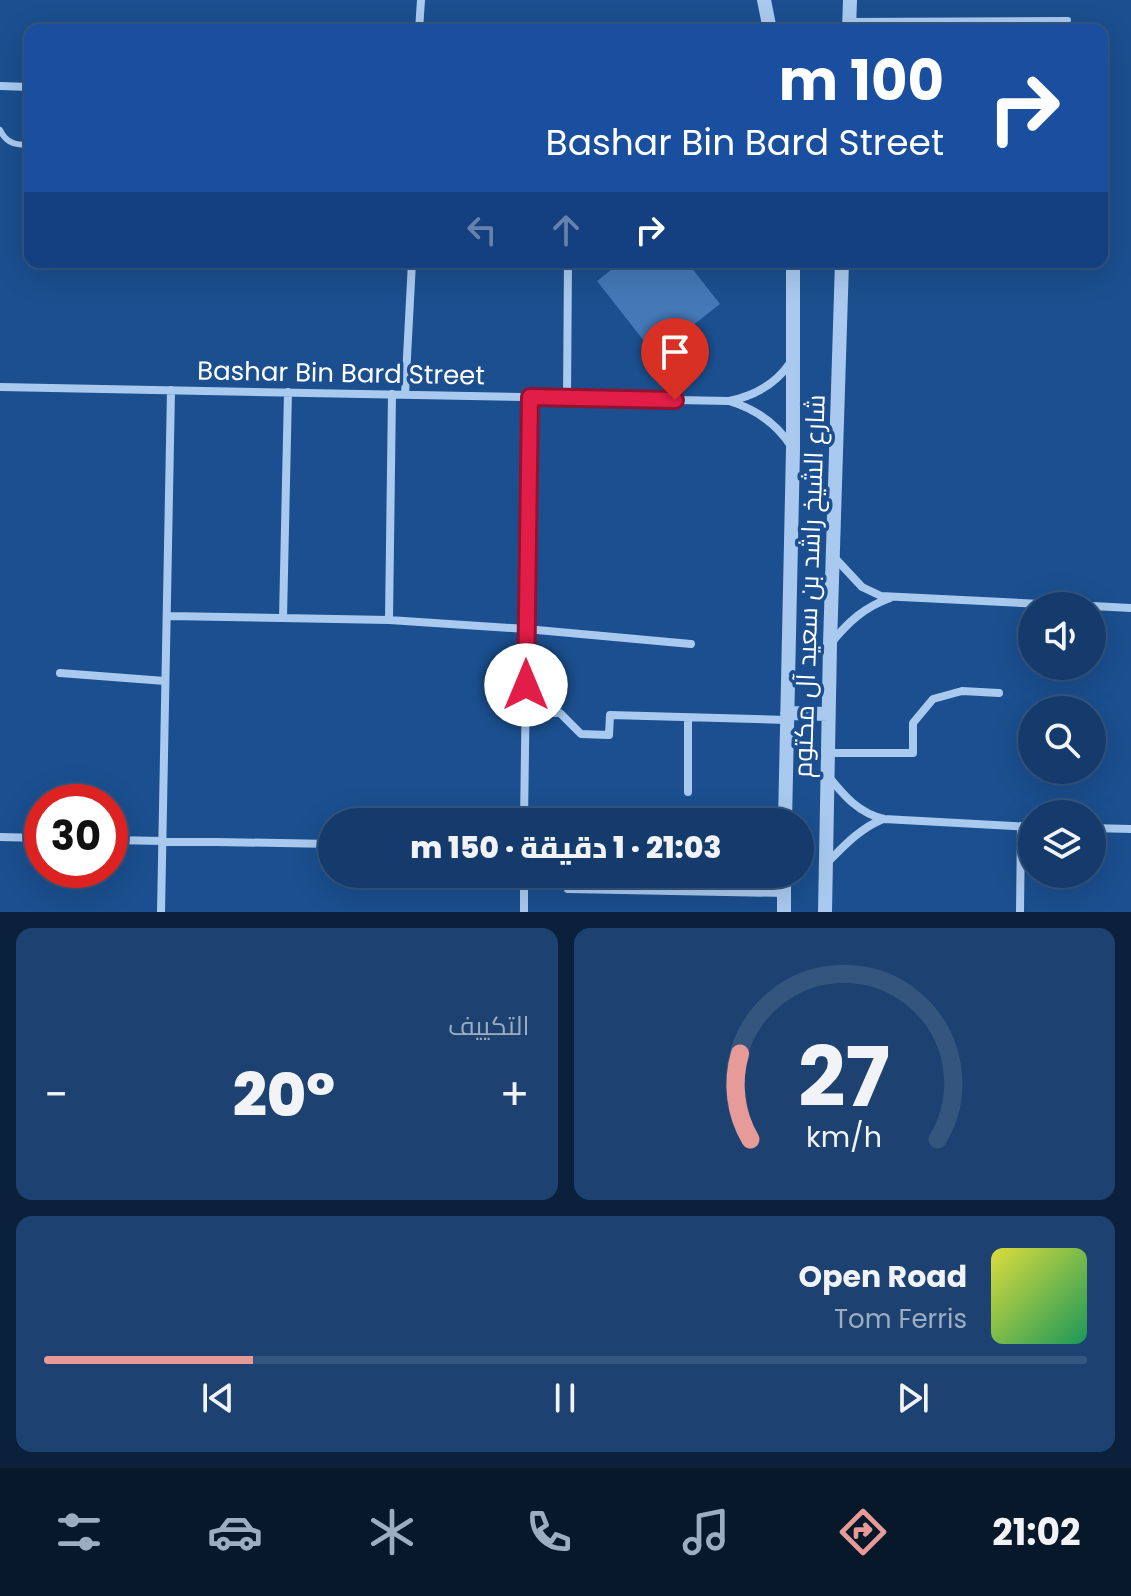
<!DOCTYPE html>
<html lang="ar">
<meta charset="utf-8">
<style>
:root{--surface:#143b6b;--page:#1d4271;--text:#f1f3f6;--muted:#9dadc1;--line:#33557e;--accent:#e69b98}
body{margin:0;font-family:Poppins,Cairo,sans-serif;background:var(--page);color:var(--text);direction:rtl;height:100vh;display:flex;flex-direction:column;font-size:30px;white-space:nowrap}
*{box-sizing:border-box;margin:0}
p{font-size:26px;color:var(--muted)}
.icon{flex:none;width:44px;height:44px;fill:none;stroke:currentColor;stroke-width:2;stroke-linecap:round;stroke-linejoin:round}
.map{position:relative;height:912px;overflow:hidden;direction:ltr}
.drawer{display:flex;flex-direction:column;gap:16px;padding:16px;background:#0b203b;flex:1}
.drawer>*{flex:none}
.hud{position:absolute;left:24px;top:24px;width:1084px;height:244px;border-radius:16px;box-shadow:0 8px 32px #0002,0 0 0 2px var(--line);direction:rtl;background:#1a4fa0;color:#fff;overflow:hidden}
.buttons{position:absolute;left:1018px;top:592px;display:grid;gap:16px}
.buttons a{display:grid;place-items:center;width:88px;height:88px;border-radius:50%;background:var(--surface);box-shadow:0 8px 32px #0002,0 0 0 2px var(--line);font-size:40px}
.speed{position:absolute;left:24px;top:784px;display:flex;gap:16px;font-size:40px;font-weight:700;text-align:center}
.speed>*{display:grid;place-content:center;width:104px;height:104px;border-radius:50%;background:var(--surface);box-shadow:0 8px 32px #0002,0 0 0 2px var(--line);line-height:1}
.speed .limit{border:12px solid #d22;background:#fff;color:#111}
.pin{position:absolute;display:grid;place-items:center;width:68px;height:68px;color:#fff;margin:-82px -34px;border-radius:50% 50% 50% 0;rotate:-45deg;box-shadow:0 0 8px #0007}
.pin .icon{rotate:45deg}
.me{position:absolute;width:88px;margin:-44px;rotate:0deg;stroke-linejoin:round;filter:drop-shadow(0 0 6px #0008)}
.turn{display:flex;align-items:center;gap:28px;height:168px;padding:0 32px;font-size:36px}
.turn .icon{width:104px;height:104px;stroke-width:2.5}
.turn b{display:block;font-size:56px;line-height:68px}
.lanes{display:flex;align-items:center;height:76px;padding:0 32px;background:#0003;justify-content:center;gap:40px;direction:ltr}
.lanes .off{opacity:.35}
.big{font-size:60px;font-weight:800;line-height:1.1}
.drawer .tile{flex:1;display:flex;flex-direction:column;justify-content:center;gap:12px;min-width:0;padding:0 28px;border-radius:16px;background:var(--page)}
.drawer .dial{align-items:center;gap:0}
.dial svg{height:208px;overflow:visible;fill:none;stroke:var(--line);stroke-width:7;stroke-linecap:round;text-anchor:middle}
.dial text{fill:var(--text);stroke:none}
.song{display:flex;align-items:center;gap:24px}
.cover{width:96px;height:96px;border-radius:12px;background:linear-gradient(135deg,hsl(60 70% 55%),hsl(150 70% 35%))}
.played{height:8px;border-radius:4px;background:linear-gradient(90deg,var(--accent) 20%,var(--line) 20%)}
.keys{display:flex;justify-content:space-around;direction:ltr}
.heat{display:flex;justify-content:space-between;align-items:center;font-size:44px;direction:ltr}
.drawer .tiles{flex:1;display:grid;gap:16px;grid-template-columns:1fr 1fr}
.tile:last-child{grid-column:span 2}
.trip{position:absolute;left:318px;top:808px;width:496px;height:80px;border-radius:40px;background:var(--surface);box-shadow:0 8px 32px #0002,0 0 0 2px var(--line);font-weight:800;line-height:80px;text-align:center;direction:rtl}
.menu{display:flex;height:128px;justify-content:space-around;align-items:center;background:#08182b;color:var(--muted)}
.menu .icon{width:56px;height:56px}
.menu .current{color:var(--accent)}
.menu b{font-size:36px;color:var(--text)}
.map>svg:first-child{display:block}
.building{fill:#4478b7}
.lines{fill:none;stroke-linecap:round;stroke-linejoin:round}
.service{stroke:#a9c9ee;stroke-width:6}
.minor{stroke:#a9c9ee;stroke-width:8}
.tertiary{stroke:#a9c9ee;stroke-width:14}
.route-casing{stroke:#92132f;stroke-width:20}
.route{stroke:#e11d48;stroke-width:14}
.labels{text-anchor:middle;stroke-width:7;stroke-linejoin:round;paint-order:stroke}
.street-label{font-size:26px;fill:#fff;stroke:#1b4f8f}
</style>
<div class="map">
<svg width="1131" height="912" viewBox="0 0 1131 912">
<rect width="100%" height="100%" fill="#1b4f8f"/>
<path class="building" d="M621,262h66l33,42 -65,51 -58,-74z"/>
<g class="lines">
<path class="service" d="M850,21l218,-1
M0,130c7,14 16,15 30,15"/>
<path class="minor" d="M419,30l2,-30
M0,86l30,1
M0,387l729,14c25,-5 46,-16 61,-38
M405,395l7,-133
M567,398l1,-136
M729,401c27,8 47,22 62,45
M834,557l28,30 19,9 201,10
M1092,606l39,2
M167,616l222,4 137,9 165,15
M283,618l5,-226
M389,620l3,-226
M832,642c17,-21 33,-35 58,-44
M60,673l105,8
M526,713h34l21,21 28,1 1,-20 177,5
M828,753h85v-30l20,-24 29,-8 37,2
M829,777c16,20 30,36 55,42l148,8
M688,792v-74
M524,822l6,-425
M1092,828l39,1
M0,837l42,1
M110,840l222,4
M826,864c18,-18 33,-35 57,-45
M569,874l-1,15 216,4
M161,912l10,-522
M524,912v-38
M1020,912l1,-86"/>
<path class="tertiary" d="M764,0l6,30
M849,30l1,-30
M787,713l41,1
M785,822l8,-373v-187
M784,912v-38
M825,912l5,-268 12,-382"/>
</g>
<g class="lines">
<g class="route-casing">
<path id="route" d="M526,685l4,-288 145,3"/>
</g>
<use href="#route" class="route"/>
</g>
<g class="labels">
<g class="street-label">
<text transform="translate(341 373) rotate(1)" y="9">Bashar Bin Bard Street</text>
<text transform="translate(809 586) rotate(-88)" y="9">شارع الشيخ راشد بن سعيد آل مكتوم</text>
</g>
</g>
</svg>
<div class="buttons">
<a><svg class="icon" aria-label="sound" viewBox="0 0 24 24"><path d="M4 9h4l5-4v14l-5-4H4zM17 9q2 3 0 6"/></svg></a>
<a><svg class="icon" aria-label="search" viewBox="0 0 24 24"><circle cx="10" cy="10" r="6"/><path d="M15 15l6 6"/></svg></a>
<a><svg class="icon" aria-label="layers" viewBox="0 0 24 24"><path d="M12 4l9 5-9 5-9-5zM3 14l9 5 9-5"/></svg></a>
</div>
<div class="speed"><div class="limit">30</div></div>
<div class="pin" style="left:675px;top:400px;background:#d93025"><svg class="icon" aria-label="arrive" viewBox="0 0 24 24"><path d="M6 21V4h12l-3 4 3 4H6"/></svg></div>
<svg class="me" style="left:526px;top:685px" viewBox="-20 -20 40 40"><circle r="19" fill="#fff"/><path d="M0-13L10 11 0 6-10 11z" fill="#e11d48"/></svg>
<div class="trip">21:03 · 1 دقيقة · 150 m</div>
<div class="hud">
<div class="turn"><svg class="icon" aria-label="right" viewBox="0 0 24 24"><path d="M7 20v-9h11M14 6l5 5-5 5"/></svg><div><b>100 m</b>Bashar Bin Bard Street</div></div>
<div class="lanes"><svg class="icon off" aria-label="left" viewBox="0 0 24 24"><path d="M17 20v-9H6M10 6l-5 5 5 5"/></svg><svg class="icon off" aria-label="ahead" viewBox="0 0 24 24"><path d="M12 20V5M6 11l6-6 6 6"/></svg><svg class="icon" aria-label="right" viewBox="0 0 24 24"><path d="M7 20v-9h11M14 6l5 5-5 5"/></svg></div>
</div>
</div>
<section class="drawer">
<div class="tiles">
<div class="tile dial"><svg viewBox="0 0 100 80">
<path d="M14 69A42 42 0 1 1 86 69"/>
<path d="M14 69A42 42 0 0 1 10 36" stroke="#e69b98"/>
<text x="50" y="56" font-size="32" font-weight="700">27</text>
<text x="50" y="72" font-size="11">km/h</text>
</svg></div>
<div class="tile"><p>التكييف</p>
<div class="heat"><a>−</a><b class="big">20°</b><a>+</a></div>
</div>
<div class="tile">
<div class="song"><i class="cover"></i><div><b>Open Road</b><p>Tom Ferris</p></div></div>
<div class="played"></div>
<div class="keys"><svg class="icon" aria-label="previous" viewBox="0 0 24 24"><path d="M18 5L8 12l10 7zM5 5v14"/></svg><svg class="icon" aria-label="pause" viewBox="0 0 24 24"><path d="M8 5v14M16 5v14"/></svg><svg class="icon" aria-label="next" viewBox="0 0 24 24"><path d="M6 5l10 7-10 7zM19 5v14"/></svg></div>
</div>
</div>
</section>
<nav class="menu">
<b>21:02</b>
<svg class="icon current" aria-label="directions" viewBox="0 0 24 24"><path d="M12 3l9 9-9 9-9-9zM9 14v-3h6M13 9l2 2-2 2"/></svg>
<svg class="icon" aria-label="music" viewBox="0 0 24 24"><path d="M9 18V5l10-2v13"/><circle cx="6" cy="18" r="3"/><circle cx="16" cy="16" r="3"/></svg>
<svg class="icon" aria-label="phone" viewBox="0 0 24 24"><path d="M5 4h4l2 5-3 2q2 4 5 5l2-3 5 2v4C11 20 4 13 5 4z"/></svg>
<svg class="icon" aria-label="climate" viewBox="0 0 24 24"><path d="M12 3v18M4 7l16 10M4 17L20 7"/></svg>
<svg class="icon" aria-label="car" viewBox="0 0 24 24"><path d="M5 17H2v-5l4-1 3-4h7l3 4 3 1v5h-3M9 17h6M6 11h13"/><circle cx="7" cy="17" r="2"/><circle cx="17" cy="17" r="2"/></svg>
<svg class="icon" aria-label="filters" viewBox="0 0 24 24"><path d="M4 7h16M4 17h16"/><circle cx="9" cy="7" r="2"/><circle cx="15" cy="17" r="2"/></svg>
</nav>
